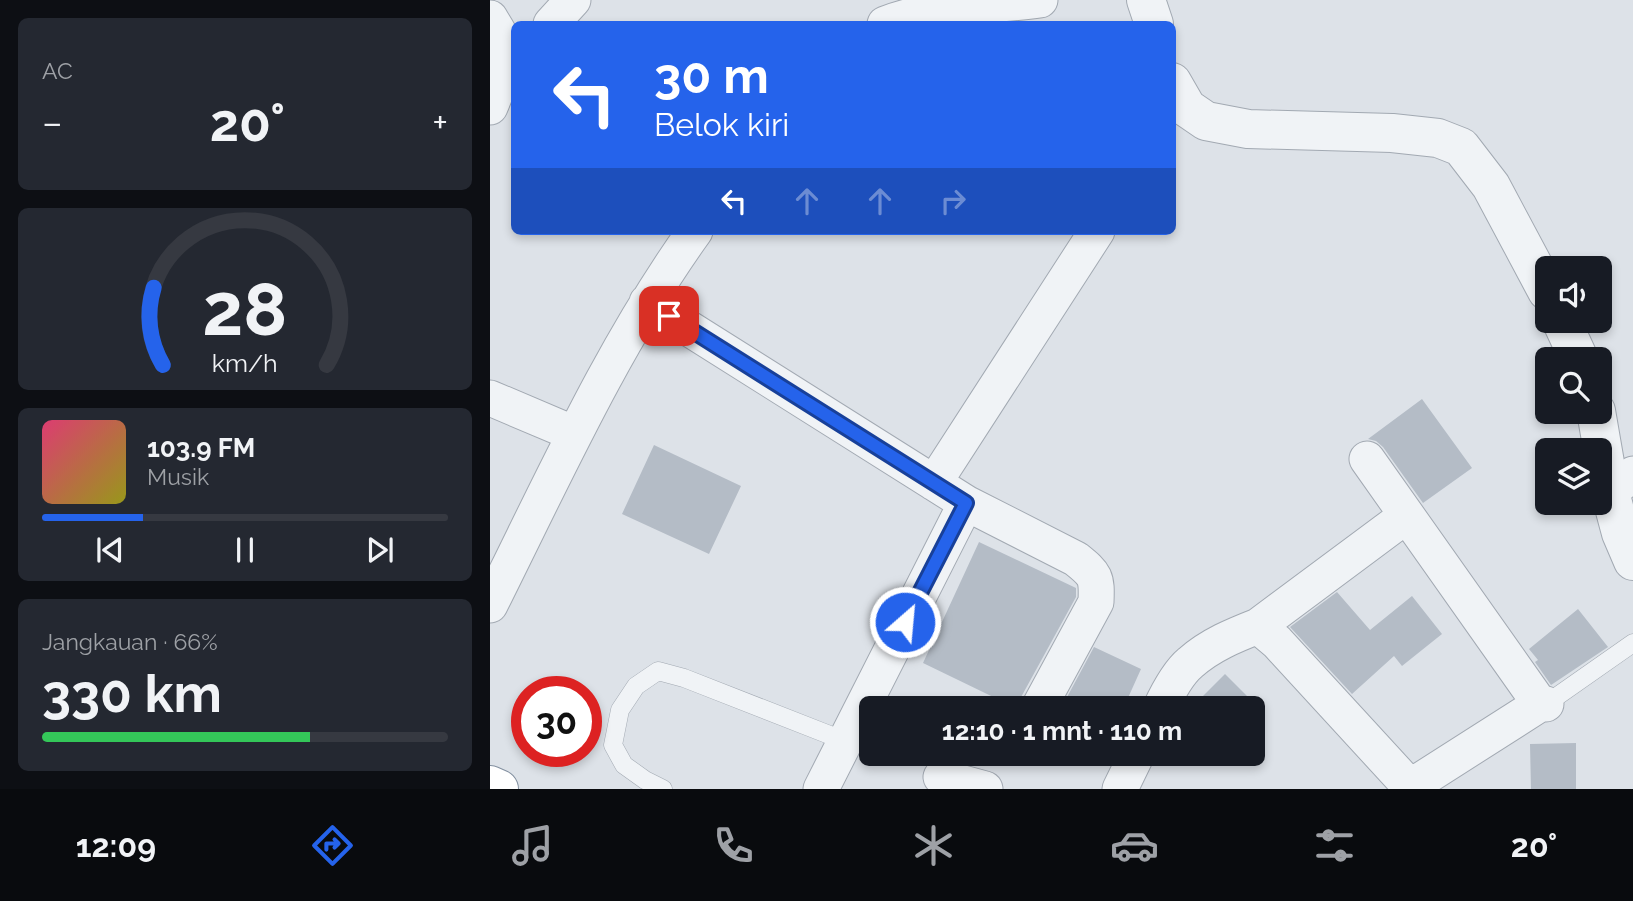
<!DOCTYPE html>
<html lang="id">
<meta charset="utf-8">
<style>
:root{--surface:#171b24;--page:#242831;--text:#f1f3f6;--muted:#9ea1a6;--line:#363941;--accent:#2563eb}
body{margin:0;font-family:Raleway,sans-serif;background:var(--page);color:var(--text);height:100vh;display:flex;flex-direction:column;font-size:26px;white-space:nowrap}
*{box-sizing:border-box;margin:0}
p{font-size:23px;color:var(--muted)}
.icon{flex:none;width:38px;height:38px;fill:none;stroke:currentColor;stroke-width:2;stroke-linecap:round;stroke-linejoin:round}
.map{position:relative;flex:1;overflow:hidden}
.drawer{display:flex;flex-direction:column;gap:18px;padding:18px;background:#0d0f14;width:490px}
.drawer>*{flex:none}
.top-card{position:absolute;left:21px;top:21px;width:665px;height:214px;border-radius:10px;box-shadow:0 4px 10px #0003;background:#2563eb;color:#fff;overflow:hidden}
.fabs{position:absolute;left:1045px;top:256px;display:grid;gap:14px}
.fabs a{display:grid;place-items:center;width:77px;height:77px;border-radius:10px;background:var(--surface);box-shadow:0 4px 10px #0003;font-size:35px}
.speed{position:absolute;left:21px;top:676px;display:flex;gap:14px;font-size:35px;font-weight:700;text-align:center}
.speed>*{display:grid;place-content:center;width:91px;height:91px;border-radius:50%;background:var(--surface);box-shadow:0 4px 10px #0003;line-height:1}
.speed .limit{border:10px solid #d22;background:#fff;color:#111}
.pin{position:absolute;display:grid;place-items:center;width:60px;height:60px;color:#fff;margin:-30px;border-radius:14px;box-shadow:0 4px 10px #0006}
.me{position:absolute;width:77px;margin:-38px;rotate:27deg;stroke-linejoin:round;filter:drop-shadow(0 0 5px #0008)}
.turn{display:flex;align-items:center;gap:24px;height:147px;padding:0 28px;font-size:32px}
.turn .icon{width:91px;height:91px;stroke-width:2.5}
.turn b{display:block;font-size:49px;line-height:60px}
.lanes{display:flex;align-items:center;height:66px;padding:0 28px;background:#0003;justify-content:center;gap:35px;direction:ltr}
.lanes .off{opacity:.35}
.big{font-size:52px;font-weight:700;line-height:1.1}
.drawer .card{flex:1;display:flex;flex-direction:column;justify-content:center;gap:10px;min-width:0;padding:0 24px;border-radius:10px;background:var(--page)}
.drawer .dial{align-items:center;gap:0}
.dial svg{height:182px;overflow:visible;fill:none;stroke:var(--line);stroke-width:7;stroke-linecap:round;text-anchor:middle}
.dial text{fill:var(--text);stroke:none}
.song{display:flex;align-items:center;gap:21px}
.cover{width:84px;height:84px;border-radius:10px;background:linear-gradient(135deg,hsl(340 70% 55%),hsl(60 70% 35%))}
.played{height:7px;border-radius:4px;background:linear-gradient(90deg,var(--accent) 25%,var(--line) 25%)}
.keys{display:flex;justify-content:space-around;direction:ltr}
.heat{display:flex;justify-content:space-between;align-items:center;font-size:38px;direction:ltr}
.charge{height:10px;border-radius:5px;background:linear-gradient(90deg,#34c759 66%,var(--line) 0)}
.trip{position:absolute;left:369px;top:696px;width:406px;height:70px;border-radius:10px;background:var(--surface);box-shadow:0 4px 10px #0003;font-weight:700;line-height:70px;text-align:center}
.tabs{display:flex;height:112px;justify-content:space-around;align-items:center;background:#090b0e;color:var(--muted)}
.tabs .icon{width:49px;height:49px}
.tabs .current{color:var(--accent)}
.tabs b{font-size:32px;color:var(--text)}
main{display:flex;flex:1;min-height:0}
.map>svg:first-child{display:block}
.building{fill:#b4bcc6}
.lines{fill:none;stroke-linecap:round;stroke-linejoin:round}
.service-casing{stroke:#a2a9b2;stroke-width:19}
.minor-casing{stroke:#a2a9b2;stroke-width:37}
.tertiary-casing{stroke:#a2a9b2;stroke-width:40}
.trunk-casing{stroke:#8390a0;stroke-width:40}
.service{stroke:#f0f3f6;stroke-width:18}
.minor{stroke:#f0f3f6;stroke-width:35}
.tertiary{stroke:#f0f3f6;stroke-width:38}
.trunk{stroke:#fff;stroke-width:38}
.route-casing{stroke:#184099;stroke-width:18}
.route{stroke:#2563eb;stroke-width:12}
</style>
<main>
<section class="drawer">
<div class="card"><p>AC</p>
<div class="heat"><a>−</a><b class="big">20°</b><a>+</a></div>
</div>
<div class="card dial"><svg viewBox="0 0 100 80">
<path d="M14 69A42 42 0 1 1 86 69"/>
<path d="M14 69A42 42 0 0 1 10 35" stroke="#2563eb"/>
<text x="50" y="56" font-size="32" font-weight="700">28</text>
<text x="50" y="72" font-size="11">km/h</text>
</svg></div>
<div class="card">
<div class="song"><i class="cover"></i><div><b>103.9 FM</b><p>Musik</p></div></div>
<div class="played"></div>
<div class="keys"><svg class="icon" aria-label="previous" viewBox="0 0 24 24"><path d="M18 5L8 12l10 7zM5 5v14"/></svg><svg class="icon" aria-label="pause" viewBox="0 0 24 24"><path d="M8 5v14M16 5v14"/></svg><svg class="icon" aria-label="next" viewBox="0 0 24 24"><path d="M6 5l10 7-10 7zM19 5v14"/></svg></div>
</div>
<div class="card"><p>Jangkauan · 66%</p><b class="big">330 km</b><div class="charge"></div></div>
</section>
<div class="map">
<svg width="1143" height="789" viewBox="0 0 1143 789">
<rect width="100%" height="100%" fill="#dde2e8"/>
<path class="building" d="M932,399l50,69 -49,35 -40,-56 -7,-6 -8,-2z
M164,445l87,41 -32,68 -87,-40z
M489,542l97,46v9l-56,102 -2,10 -95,-46z
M847,592l33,38 42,-34 30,38 -40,32 -8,-10 -42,38 -62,-67z
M1088,609l30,38 -57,38 -16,-23 3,-2 -9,-11z
M604,647l47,22 -18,40h-34l-23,-10z
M735,674l35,35h-70z
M1086,743v46h-45l-1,-45z"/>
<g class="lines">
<g class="service-casing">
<path id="service" d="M1056,704l87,-61
M173,789l-18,-9 -21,-15 -11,-20 7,-35 16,-24 22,-15 26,7 161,63"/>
</g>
<g class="minor-casing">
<path id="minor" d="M0,18c4,7 9,14 12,21 7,23 -3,47 -12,68
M61,24l22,-24
M395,24c49,-19 103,-17 155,-24
M157,302l319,201
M0,398l85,36
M877,459l173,245
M444,483l163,-252
M1120,492l23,-18
M0,605c63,-126 123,-260 205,-374
M768,626l148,-110
M670,709c7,-15 18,-36 30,-46 20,-18 45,-28 68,-37l19,16 135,147
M451,777l44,12
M920,787l130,-83h6
M331,789l145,-286 110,56c20,16 21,18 20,43l-58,107
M630,789l17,-35"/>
</g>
<g class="tertiary-casing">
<path id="tertiary" d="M656,0l8,24
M682,82l15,26 19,13 42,8 144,4 46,5 23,9 30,39 56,105
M1071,320l18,39
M1106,411l14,81 11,41 12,28"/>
</g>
<g class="trunk-casing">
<path id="trunk" d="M0,785l9,4"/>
</g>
<use href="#service" class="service"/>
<use href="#minor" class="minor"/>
<use href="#tertiary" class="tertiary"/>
<use href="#trunk" class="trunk"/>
</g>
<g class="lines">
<g class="route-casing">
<path id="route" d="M179,316l297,187 -61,119"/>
</g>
<use href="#route" class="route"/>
</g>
</svg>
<div class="fabs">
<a><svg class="icon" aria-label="sound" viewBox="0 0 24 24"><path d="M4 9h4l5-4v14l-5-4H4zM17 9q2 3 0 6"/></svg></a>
<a><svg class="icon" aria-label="search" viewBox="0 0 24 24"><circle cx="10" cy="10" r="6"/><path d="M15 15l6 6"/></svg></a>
<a><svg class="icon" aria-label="layers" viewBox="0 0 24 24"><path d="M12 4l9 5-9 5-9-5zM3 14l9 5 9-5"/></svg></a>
</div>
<div class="speed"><div class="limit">30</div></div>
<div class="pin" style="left:179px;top:316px;background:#d93025"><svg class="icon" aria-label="arrive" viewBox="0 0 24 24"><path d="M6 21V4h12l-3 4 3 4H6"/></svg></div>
<svg class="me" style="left:415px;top:622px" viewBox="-20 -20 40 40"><circle r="17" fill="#2563eb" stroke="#fff" stroke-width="3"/><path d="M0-11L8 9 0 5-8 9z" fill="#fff"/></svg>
<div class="trip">12:10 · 1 mnt · 110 m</div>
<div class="top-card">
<div class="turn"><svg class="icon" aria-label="left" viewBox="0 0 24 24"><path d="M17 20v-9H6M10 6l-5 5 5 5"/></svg><div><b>30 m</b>Belok kiri</div></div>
<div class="lanes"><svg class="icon" aria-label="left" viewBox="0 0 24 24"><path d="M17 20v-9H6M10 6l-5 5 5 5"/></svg><svg class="icon off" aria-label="ahead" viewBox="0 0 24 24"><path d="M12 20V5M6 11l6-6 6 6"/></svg><svg class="icon off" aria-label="ahead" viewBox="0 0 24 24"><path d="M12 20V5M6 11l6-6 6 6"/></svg><svg class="icon off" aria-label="right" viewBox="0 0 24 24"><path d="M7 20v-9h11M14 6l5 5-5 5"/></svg></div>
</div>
</div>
</main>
<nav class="tabs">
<b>12:09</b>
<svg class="icon current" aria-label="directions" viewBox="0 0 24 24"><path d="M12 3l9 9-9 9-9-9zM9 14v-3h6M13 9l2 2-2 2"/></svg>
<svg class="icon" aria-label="music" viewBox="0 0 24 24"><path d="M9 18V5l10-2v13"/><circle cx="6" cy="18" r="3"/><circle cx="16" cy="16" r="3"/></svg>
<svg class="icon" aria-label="phone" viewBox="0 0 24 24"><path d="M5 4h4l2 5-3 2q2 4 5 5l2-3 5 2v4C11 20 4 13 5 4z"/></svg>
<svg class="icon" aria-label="climate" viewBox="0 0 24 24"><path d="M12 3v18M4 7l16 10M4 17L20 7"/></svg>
<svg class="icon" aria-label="car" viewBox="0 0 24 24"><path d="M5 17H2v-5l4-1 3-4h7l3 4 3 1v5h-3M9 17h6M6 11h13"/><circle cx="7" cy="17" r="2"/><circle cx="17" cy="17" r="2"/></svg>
<svg class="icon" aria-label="filters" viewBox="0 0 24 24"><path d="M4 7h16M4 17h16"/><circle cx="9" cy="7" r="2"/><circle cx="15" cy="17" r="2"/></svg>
<b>20°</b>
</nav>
